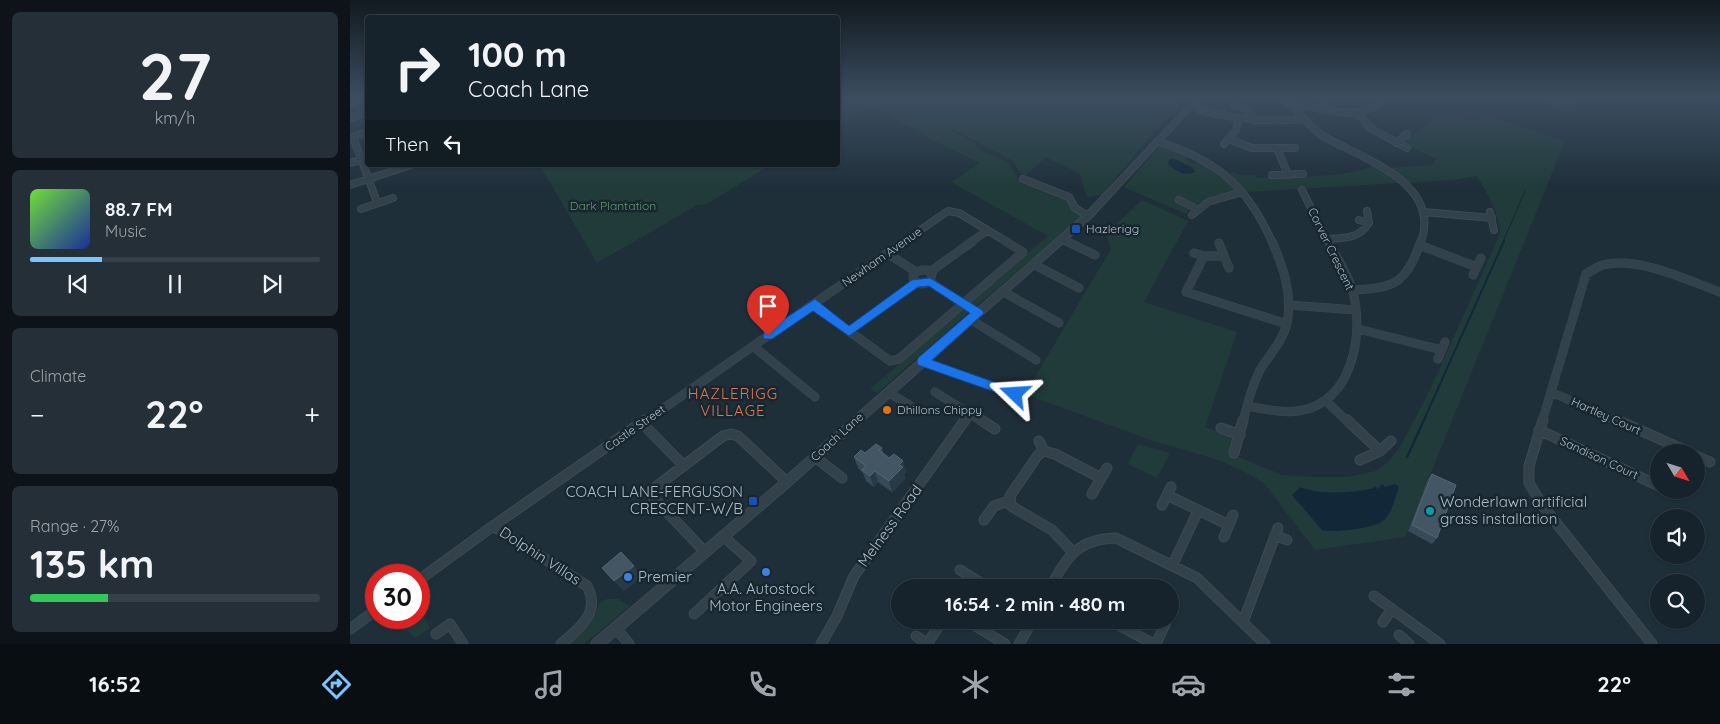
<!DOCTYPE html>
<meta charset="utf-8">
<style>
:root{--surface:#17232c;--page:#242f38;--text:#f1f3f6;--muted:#9ea4a9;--line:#364048;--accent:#7ac5ff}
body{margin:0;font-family:Quicksand,sans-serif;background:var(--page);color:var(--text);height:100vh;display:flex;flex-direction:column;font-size:19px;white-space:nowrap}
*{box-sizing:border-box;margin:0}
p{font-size:16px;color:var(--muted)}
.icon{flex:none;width:28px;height:28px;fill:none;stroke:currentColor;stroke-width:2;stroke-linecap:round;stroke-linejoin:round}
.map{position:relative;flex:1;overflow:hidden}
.details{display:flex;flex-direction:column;gap:12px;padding:12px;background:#0d1318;width:350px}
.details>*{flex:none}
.banner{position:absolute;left:15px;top:15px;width:475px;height:152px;border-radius:5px;box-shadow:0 1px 4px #0004,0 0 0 1px var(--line);background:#17232c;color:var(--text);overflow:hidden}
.needle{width:32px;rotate:128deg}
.fabs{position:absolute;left:1300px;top:444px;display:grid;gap:10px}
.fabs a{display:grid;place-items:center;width:55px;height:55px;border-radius:50%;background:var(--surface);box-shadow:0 1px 4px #0004,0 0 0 1px var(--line);font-size:25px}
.speed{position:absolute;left:15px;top:564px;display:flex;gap:10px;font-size:25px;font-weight:700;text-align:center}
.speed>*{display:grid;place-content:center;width:65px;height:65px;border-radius:50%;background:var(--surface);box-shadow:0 1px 4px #0004,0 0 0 1px var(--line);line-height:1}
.speed .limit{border:8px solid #d22;background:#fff;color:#111}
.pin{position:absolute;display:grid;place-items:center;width:42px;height:42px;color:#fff;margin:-51px -21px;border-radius:50% 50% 50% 0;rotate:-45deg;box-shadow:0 0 5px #0007}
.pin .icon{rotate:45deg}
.me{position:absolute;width:55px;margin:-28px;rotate:290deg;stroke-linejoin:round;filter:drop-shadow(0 0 4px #0008)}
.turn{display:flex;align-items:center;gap:18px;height:105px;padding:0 20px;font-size:22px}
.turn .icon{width:65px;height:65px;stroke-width:2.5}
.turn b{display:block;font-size:35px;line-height:42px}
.then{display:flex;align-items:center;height:48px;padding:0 20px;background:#0003;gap:10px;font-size:19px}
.big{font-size:38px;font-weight:700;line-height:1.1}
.details .widget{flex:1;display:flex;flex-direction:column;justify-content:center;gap:8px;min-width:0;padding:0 18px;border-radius:8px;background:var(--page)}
.details .dial{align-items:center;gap:0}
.dial b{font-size:65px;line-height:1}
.song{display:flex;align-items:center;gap:15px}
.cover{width:60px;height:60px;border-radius:8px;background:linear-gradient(135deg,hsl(100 70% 55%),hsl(230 70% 35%))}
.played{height:5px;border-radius:2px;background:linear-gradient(90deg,var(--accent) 25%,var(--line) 25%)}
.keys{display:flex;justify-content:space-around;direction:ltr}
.heat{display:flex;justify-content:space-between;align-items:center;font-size:28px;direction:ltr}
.charge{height:8px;border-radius:4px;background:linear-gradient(90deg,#34c759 27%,var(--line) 0)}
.trip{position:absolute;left:541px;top:579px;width:288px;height:50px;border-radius:25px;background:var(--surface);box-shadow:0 1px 4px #0004,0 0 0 1px var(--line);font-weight:700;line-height:50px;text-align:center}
.dock{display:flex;height:80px;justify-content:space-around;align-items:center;background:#090e12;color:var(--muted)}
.dock .icon{width:35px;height:35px}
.dock .on{color:var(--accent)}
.dock b{font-size:22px;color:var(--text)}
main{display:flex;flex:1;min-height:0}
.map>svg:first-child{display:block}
.green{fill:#213b3a}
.water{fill:#122838}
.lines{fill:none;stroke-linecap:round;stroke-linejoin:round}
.stream-far2{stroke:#122838;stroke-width:1}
.stream-far1{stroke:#122838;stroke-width:2}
.stream{stroke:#122838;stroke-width:2.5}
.minor-far2-casing{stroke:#3c4a54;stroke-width:8}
.minor-far1-casing{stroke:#3c4a54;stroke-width:9}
.minor-casing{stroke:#3c4a54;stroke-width:11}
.tertiary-casing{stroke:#3c4a54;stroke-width:2}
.minor-far2{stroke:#33414b;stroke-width:6}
.minor-far1{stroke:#33414b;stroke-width:8}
.minor{stroke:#33414b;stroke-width:9}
.tertiary{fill:#33414b;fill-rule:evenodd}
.wall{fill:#364a57}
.shaded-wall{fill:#273a47}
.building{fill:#435663;stroke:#536673}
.route{fill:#1a73e8;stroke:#114b97}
.transit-dot{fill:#1a4fb4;stroke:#18262f;stroke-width:2}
.food-dot{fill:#e8710a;stroke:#18262f;stroke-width:2}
.culture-dot{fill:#0f9aa8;stroke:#18262f;stroke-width:2}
.shop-dot{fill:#3f7fe0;stroke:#18262f;stroke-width:2}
.labels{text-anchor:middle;stroke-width:5;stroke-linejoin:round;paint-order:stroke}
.park-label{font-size:12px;fill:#629a65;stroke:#18262f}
.poi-label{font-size:12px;fill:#adbcc7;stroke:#18262f;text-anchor:start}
.street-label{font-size:12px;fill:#adbcc7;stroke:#18262f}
.quarter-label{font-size:15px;letter-spacing:1px;fill:#dd7652;stroke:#18262f}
.near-poi-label{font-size:15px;fill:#adbcc7;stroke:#18262f;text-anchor:start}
.near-street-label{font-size:15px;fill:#adbcc7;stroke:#18262f}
</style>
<main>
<section class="details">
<div class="widget dial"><b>27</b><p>km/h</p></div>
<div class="widget">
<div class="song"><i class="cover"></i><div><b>88.7 FM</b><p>Music</p></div></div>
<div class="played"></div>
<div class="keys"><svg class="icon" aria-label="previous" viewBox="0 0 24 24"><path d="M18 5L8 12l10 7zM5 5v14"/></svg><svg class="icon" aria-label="pause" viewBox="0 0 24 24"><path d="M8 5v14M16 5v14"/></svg><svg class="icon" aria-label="next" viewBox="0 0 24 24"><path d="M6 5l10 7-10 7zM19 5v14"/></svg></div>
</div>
<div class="widget"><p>Climate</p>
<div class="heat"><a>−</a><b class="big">22°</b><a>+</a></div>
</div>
<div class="widget"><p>Range · 27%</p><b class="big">135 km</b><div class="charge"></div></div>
</section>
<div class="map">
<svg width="1370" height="644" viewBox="0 0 1370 644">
<rect width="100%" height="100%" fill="#1f2f3a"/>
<path class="green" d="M488,97h350l-37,38 -49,60 -15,2 -8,-24 -33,-16 -21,19h-3l-9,-15 -61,-32v2l24,13 -1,1 3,4 30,13 11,18 49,20 8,12 6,4 -104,89h-5l-1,-3 76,-66 -97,-54 29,-19 -44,-21 -64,-36 -34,20z
M1183,97h49l-8,19c-17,-5 -25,-12 -41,-19z
M1100,112l26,9 6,-8 83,28 -160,396 -90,13 -51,-67 -15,-9 -30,-14 -66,-19 -128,-47 86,-145 -5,-15 36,-34 46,21 -44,81 93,30 -32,95 27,9 2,3 -3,15 51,21 30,2h35l29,-6 12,-9 12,-15 30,-57 70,-156c0,-19 -13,-44 -24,-58l-24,4 -45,3 -21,-15 45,-3 6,-6 -35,-16 35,-27 9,3z
M809,147h7l24,9 -4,3 8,5 5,-4 36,28v3l-20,5 -19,8 -15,-6 -5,4 13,7 -3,5 -62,-27z
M190,165h230l-63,39 -10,1 -100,58z
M1024,165l24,18 -151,9 -17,-17 3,-3 7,3h16l1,3c27,-1 96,0 117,-13z
M612,310h5l1,3 -91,80 -7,-4z
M788,444l32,9 -13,25 -29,-14z
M257,599h11l12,7 -46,38h-16l23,-21 8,-19z
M69,607l11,21 -14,10 -23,-20h26z"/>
<path class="water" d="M822,158l20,9 3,5c-11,5 -19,-1 -27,-8l1,-4z
M1032,484l3,3 10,-3 4,3c-4,11 -7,26 -15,33 -9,9 -52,13 -62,10l-30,-35 8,-8c18,8 54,6 74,1v-2l4,3z"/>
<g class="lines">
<path class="stream-far2" d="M1153,242l22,-51"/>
<path class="stream-far1" d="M1073,422l81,-181"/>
<path class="stream" d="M1057,457l17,-37"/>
<g class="minor-far2-casing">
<path id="minor-far2" d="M931,97c16,11 26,29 42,39 39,23 119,46 98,106
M0,104l13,-7
M884,105l13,4 8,12
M943,105c37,1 58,20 91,-5
M850,110c35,10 68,12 104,9
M971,110l6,-13
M1008,113l12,15 37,20
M0,118l18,-5
M3,137l24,65
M0,138l18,-6
M878,139l24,9h43
M807,141c59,19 90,44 115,101
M1046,143l11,-9
M874,144l12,-14 2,-10
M927,148l11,27
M0,163l18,-5
M922,175l31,-1
M673,179l46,18 6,11 13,8
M0,185l61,-20
M952,190l26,52
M829,200l18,9
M11,209l32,-11
M1074,212l68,6
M1140,212l4,18
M842,215l16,-13 34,-10
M1009,220l10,3
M712,239l6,3
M977,239c17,-1 32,0 42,-16l-2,-12
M553,242l45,-31 11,2 48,29
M621,242l17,-12"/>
</g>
<g class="minor-far1-casing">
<path id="minor-far1" d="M555,241l-90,62 1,4 74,54 9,-2 124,-107 -18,-11
M716,241l29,14
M869,243l10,25
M1069,245l58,22
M537,253l29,19
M844,253l10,3h20
M854,256l-18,36 101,32
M683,264l46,24
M572,270h5l5,4 -2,8 -9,2 -7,-3 -1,-5 3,-4z
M580,272l43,-31
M1123,275l8,-17
M580,282l48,31
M1003,290c43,-2 53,-7 68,-49
M652,291l57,32
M939,305l67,5
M620,319l66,41
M1008,329l84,21
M499,331l67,-48
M403,346l62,51
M1088,359l7,-17
M573,362l92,32
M538,392l29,18
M585,392l48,30
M1201,392l68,30
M976,401l22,21
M898,406c21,4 44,10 65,1 42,-17 51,-79 39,-118 -5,-17 -16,-32 -24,-48
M294,422l171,-119
M614,422l6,-8
M893,422c4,-18 9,-36 17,-52 9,-15 23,-29 27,-47 6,-28 -4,-56 -15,-82
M1192,422l44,-148c4,-2 9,-6 14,-8 34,-12 87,14 120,26"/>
</g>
<g class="minor-casing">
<path id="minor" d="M631,420l14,9
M997,420l33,31
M1193,420l-14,46v17l14,23 109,138
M1267,420l72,32
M292,423l42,43
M871,428l19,7
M1189,430l120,56
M689,441l5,10
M884,453l9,-33
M1346,456l14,6
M465,457l27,21
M1010,460l20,-9 11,-10
M1318,490l2,1
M742,494l15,-26
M817,495l62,30
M812,505l9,-18
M634,520l10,-14 15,-5
M925,535l12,5
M874,537l9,-22
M722,551l-20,-21 -41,-24 -1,-10 28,-41 6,-4 11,3 46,24
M355,552l-53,-56 1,-7 70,-53 8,-2 7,2 49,46
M823,564l25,-53
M610,570l21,13
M69,580l74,-54
M614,588l7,-11
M700,588c17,-31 27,-49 66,-50l81,40 68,66
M1024,596l66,48
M344,614l57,-53 -28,-25
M616,620l39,24
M759,620l45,24
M893,622l35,-94
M1033,622l9,-13
M266,628l13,16
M0,629l26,-19
M86,634l14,-10 13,20
M1049,635l10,9
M566,636l12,8
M211,644c19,-16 40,-32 26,-58l-94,-60 152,-106
M471,644l16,-28 17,-40 111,-156
M577,644l16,-24
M669,644l14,-24
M806,644l11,-24"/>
</g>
<g class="tertiary-casing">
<path id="tertiary" d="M846,97h6l-111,121 -300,267 -185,159h-15l2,-4 190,-161 302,-265z"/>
</g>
<use href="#minor-far2" class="minor-far2"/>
<use href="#minor-far1" class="minor-far1"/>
<use href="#minor" class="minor"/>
<use href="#tertiary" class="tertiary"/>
</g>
<path class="wall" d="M532,448l1,5 6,5 14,3 3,11 -2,2 1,5 -13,13 -14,-10 -4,5 -8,-6 -3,-8 -5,-5 -4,-11z
M1082,474l5,64 -5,6 -24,-13 20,-52z"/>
<path class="shaded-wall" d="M553,461l3,11 -2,2 1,5 -13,13 -3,-11 10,-16z
M525,471l3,11 -4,5 -4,-11z
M281,563l12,13 -19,15 -10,-10z"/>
<path class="building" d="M526,444l6,4 -3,2 10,8 5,-4 9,7 -4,4 4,2 -14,14 -14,-10 -5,5 -8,-6 4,-4 -12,-9 7,-7 4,3z
M1082,474l24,11 -19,53 -25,-13z
M271,552l13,14 -20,15 -12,-13z"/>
<linearGradient id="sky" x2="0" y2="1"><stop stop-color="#111a20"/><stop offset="0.52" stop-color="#3c4d60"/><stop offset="1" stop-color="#3c4d60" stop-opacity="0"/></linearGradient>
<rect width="1370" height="187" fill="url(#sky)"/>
<path class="route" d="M580,278l52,32 2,3 -52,47 87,31 2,3 -2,4 -4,1 -97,-34 -1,-3 1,-4 52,-45 -41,-27 -11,1 -69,49 -36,-25 -41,28h-8l-1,-3 1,-4 51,-33 34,27 63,-46z"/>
<g class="transit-dot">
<rect x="721" y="224" width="10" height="10" rx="2.5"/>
<rect x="398" y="496" width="10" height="10" rx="2.5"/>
</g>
<circle class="food-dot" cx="537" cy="410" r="5"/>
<circle class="culture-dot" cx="1080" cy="511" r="5"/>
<g class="shop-dot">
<circle cx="416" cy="572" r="5"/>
<circle cx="278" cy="577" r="5"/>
</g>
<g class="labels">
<g class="park-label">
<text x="263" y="210">Dark Plantation</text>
</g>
<g class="poi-label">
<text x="736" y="233">Hazlerigg</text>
<text x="547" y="414">Dhillons Chippy</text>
</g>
<g class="street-label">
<text transform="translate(981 249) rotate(64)" y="4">Corver Crescent</text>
<text transform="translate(532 257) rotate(-35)" y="4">Newham Avenue</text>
<text transform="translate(1256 416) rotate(24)" y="4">Hartley Court</text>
<text transform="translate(285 428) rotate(-35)" y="4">Castle Street</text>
<text transform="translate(487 437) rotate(-42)" y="4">Coach Lane</text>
<text transform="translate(1249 458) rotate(25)" y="4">Sandison Court</text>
</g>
<g class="quarter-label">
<text x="383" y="399">HAZLERIGG<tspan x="383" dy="17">VILLAGE</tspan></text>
</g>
<g class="near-poi-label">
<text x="393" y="497" text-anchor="end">COACH LANE-FERGUSON<tspan x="393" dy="17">CRESCENT-W/B</tspan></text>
<text x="1090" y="507">Wonderlawn artificial<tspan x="1090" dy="17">grass installation</tspan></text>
<text x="288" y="582">Premier</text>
<text x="416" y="594" text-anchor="middle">A.A. Autostock<tspan x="416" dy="17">Motor Engineers</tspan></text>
</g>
<g class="near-street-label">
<text transform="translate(540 526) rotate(-54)" y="5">Melness Road</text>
<text transform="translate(190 556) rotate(33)" y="5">Dolphin Villas</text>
</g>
</g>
</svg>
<div class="fabs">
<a><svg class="needle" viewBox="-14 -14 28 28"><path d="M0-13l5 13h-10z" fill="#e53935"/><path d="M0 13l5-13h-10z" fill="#9ea4a9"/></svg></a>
<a><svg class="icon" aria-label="sound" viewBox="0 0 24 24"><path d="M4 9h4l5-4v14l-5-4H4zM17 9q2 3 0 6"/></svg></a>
<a><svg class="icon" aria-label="search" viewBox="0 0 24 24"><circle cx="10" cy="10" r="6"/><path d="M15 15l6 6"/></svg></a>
</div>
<div class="speed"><div class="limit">30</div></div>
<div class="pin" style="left:418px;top:336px;background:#d93025"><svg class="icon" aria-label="arrive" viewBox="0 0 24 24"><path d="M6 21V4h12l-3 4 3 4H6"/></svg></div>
<svg class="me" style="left:665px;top:394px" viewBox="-20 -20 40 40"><path d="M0-17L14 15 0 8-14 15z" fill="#1a73e8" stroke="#fff" stroke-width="4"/></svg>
<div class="trip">16:54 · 2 min · 480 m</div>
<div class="banner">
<div class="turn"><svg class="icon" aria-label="right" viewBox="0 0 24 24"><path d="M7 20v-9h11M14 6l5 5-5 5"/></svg><div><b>100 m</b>Coach Lane</div></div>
<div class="then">Then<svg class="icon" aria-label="left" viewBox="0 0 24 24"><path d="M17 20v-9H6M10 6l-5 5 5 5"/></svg></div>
</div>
</div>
</main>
<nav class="dock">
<b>16:52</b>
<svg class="icon on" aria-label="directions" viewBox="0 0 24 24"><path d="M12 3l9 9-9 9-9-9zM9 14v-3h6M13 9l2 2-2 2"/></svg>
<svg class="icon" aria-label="music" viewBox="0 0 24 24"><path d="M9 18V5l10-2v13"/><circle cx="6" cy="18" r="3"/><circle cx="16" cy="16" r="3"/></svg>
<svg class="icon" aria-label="phone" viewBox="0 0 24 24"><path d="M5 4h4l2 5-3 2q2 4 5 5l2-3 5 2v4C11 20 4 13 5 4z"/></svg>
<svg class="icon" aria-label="climate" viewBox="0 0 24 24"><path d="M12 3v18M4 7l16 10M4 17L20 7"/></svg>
<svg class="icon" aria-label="car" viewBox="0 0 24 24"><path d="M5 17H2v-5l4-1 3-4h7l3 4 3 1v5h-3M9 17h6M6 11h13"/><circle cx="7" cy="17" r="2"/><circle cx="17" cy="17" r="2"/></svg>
<svg class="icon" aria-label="filters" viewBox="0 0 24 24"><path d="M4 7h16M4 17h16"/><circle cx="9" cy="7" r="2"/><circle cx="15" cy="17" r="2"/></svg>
<b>22°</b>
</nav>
